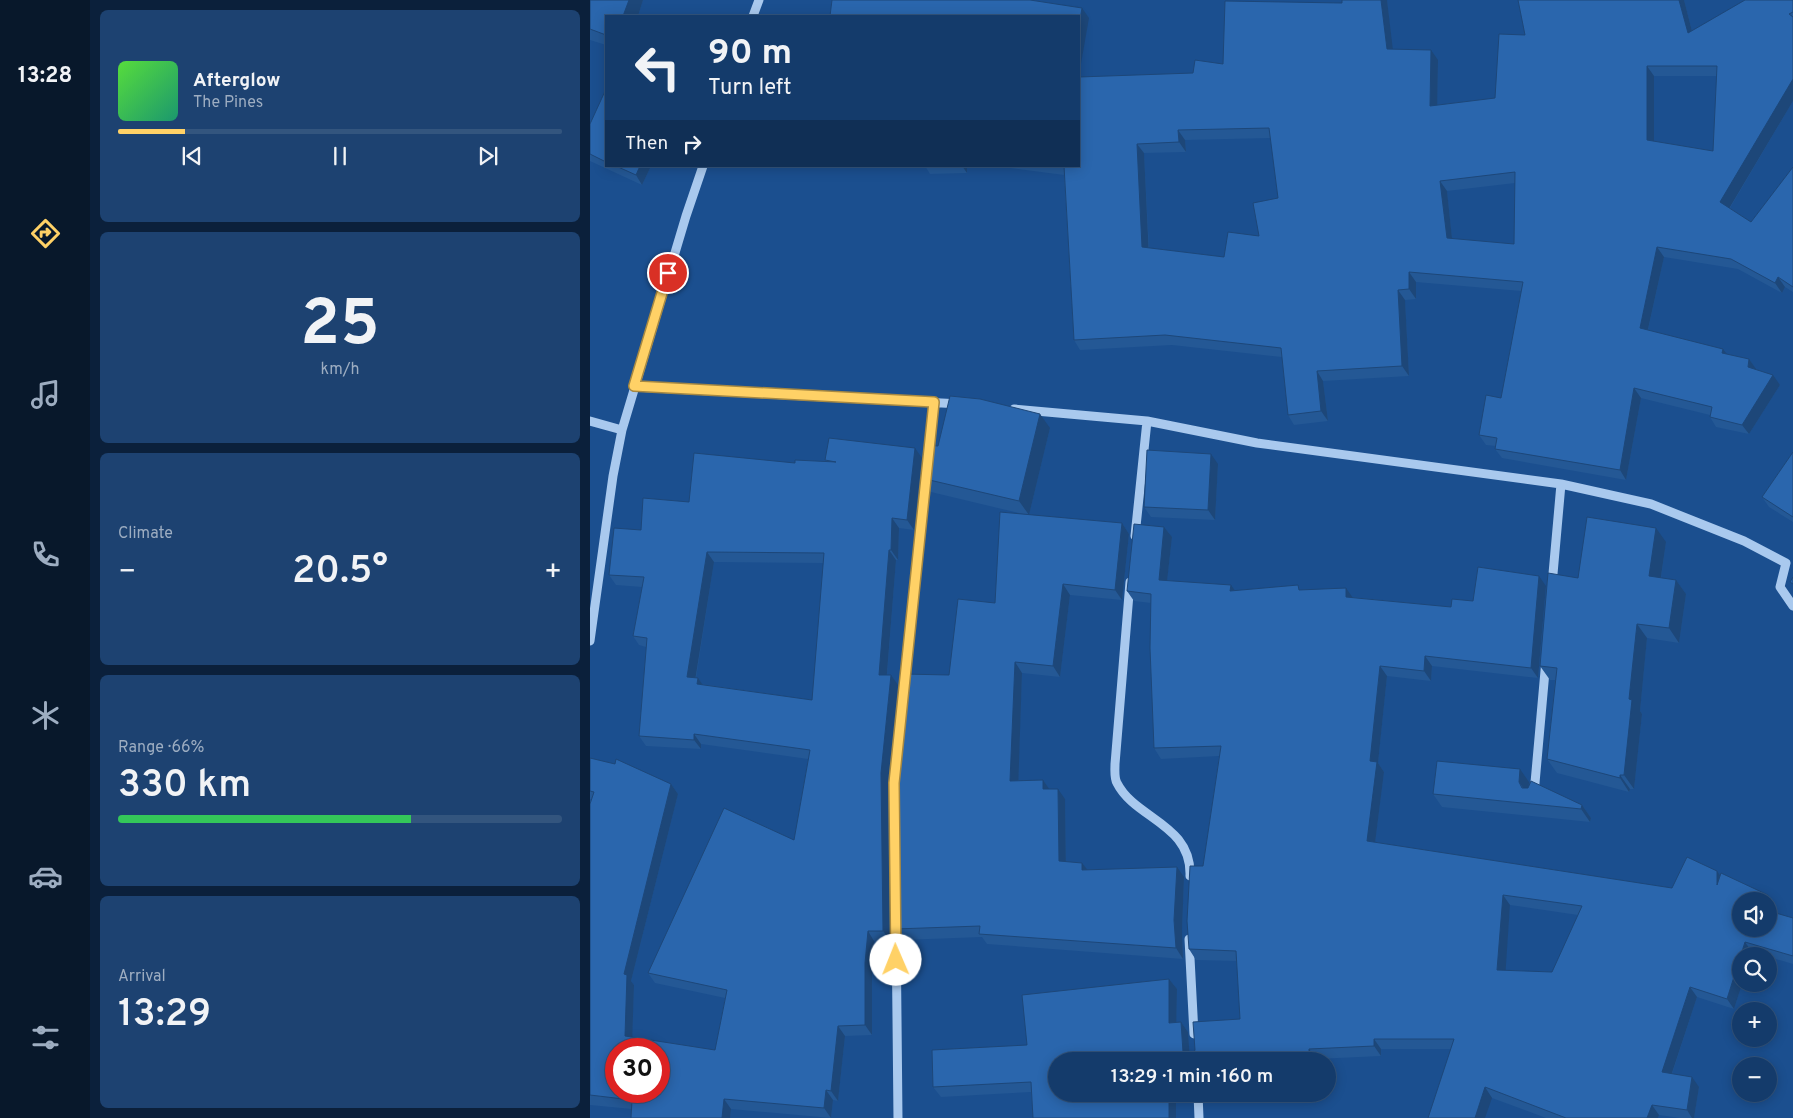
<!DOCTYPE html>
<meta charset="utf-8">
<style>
:root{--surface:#143b6b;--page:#1d4271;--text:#f1f3f6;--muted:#9dadc1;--line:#33557e;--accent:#ffd166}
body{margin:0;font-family:Overpass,sans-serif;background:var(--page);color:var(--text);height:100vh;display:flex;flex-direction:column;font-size:19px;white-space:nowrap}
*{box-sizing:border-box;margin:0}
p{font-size:16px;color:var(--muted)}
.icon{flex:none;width:28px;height:28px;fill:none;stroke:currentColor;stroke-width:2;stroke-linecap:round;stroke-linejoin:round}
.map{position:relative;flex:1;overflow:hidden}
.sheet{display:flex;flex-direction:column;gap:10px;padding:10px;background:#0b203b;width:500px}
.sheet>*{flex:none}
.top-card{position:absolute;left:15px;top:15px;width:475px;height:152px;border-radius:0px;box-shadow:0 2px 12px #0003,0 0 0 1px var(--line);background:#143b6b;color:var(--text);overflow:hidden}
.tools{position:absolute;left:1142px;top:892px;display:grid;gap:10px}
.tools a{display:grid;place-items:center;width:45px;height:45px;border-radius:50%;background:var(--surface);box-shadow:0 2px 12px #0003,0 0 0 1px var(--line);font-size:25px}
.speed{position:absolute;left:15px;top:1038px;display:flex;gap:10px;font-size:25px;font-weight:700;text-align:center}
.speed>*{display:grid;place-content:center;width:65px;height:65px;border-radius:50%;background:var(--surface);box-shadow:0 2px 12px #0003,0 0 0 1px var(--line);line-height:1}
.speed .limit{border:8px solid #d22;background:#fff;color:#111}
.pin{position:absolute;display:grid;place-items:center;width:42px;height:42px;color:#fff;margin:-21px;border:2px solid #fff;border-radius:50%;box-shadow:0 1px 5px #0007}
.me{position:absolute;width:55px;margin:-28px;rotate:359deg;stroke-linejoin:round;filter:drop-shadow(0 0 4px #0008)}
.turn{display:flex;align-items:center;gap:18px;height:105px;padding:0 20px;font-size:22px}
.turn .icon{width:65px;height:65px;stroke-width:2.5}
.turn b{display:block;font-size:35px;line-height:42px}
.then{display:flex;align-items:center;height:48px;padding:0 20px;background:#0003;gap:10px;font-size:19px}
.big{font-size:38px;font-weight:600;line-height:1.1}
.sheet .widget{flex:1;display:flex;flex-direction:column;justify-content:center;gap:8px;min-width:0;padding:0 18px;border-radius:8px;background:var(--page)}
.sheet .dial{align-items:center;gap:0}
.dial b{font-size:65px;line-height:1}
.song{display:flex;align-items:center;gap:15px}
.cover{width:60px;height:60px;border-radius:8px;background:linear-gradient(135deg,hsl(110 70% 55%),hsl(160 70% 35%))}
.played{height:5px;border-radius:2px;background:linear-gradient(90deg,var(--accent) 15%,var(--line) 15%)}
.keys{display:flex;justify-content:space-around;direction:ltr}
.heat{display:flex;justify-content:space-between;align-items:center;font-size:28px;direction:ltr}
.charge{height:8px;border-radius:4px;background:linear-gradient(90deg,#34c759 66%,var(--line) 0)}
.trip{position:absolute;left:458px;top:1052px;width:288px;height:50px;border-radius:25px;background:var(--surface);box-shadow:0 2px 12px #0003,0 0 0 1px var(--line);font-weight:600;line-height:50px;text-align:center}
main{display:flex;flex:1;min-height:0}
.menu{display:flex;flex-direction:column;width:90px;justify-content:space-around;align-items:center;background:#08182b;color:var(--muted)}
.menu .icon{width:35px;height:35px}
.menu .on{color:var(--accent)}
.menu b{font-size:22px;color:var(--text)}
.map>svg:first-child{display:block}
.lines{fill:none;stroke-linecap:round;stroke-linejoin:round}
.minor{stroke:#a9c9ee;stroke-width:9}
.wall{fill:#245895;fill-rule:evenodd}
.shaded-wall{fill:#1d4779}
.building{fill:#2a66ad;stroke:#1d4779;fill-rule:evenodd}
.route-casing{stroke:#a68842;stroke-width:12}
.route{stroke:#ffd166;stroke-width:9}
</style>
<main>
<nav class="menu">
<b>13:28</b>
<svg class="icon on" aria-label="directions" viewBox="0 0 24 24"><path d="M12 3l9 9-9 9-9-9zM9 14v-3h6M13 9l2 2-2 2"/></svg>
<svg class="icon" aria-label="music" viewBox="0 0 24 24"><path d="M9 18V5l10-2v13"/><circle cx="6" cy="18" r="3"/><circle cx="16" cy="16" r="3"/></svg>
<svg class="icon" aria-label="phone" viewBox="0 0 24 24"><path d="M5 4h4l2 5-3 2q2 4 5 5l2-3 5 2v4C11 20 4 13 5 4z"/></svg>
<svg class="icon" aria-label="climate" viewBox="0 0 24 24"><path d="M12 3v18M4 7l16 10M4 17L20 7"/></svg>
<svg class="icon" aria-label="car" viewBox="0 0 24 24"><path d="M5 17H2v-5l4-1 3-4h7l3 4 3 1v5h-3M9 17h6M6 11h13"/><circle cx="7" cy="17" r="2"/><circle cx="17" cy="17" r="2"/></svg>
<svg class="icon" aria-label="filters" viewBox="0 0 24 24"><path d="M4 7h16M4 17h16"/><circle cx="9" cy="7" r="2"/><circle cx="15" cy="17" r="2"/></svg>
</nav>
<section class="sheet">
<div class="widget">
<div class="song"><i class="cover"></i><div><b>Afterglow</b><p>The Pines</p></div></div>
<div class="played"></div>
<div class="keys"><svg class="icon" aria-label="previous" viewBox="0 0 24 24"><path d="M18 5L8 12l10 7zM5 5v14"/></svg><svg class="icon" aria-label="pause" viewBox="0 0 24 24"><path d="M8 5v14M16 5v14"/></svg><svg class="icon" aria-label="next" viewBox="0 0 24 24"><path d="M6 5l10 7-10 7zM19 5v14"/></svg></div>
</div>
<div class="widget dial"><b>25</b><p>km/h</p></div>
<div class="widget"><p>Climate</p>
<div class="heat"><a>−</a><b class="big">20.5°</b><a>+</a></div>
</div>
<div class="widget"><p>Range · 66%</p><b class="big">330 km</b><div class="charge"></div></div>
<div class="widget"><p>Arrival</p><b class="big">13:29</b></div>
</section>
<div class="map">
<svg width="1203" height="1118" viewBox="0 0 1203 1118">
<rect width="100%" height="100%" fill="#1b4f8f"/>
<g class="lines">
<path class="minor" d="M163,16l6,-16
M44,387l327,17
M424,409l133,12 110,22 304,41 90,20 93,37 42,22 -6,24 13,19
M0,421l32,9
M339,456l5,-54
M545,536l12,-115
M540,582l-15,182c0,6 -1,14 2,19 18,36 75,41 73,93
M962,585l9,-101
M0,641l23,-165 9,-46 64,-214 17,-50
M314,685l23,-211
M944,794l12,-134
M306,920l2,198
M599,939l5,95
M608,1094l1,24"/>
</g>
<path class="wall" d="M0,0h53l-5,16h-32v29l-16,-5z
M752,0h45l5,49 46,11 -1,45 58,-7 30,-63 -7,-35h166l8,31 101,-31v101l-63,107 21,14 42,-55v125l-8,-5 -3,6 -44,-24 -74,-12 -16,73 79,24 22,5 7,11 24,15 -31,49 -33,-7 -6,-10v-2l-69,-17 -15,82 -124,-22 -7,-9 1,-3 -10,-1 -7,-10 22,-37 20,-107 -105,-9v17l-11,1 4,76 -86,5 5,40 -34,4 -6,-10 -6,-58 -110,-12 -92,5 -6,-10 -10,-165 -70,-9h85l114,-93 30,-9 119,-61zM1064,76h63l-4,75 -59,-10zM681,138l7,60 -19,38 -35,21 -75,-9 -5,-95 42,-1 -1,-12zM925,183l-1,61 -62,-5 -5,-48z
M16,89v77h45l-9,19 -52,-24v-37z
M335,166h42v7l-37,1z
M460,428l-21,87 93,8 7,11 -7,66 -52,-5 -10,82 -38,-4 -4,108 25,-1 6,9 16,10 1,63 16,1 5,7 97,7 -2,54 1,28 -196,-15 -5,-7 -80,3 -7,-11 54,-254 46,-72 32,-88 -96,-23 -10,-14 17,-32z
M1203,452v70l-24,-15 -7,-10z
M332,458l-8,72 -15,-2 -1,32h-2l-9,115 11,10 -10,98 2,157 -16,1 -2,32v62l-27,1 -7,65 -5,-1 -2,18 -100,-9 -1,9h-99l1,-9 -42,-4v-301l1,-5h-1v-41l81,26 7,10 -47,187 3,4 -2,52 83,13 10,-52 -70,-15 -7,-10 146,-133 14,-81 -107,-15v5l-55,-3 -7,-10 7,-89 -7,-2 -6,-9 9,-49 -26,-2 -7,-10 32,-45 48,-28 106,-39 32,-1 -2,-2zM124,562l110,1 -12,137 -110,-16 -4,-6h-2z
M628,464l-3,56 -64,-3 -7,-10z
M574,527l8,10 -5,43 68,11 67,-1 51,7 98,10 95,-21 -8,92 -106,-12 -1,15 -44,-5 -9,87 6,9 -9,70 297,46 45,-17 3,5 55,29 -3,7 21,6v46l-41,-12 -18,57 -37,-12 -25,77 27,13 -5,31h-14l-21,-3 -1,3h-112l-54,-20 -41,-49h-70v7l-65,3v2h-260l120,33v24h-143l-2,-26 -90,5 -8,-10 94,-42 142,-66 8,10 -1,33h5l7,10 1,24h3l48,-37 -3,-58 -41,-1 -7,-11 14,-83 16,-110 -58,3 -7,-11 -3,-145 -17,-2 -7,-10zM920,905l68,10 -26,57 -47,-2z
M1076,542l-5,36 15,2 10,14 -7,49 -32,-5 -7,73 2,3 -8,75h-4l-1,3 -72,-19 -10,-14 8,-79h-5l-10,-14 38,-88z
M939,782l-1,5 54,18 9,13 -1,4 -148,-15 -9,-13z"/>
<path class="shaded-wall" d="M39,0h14l-5,16h-15z
M791,0h6l7,59 -7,-10z
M1089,0h5l11,43 -7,-10z
M492,8l7,10 -10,57v-49z
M841,50l7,10 -1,55 -7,-9z
M1057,66l7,10v74l-7,-10z
M1203,79v22l-66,111 -7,-10z
M588,130l7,10 1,12 -7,-10z
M547,144l7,9 5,104 -7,-10z
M50,166h11l-9,19 -6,-10z
M372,166h5v7z
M850,181l7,10 6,57 -6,-10z
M1067,247l7,10 -18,81 -6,-10z
M819,272l7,10v17l-7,-10z
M1188,277l7,10 -3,6 -7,-10z
M808,290l7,10 4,76 -7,-10z
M1133,349l7,9 -8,-5z
M1159,359l7,10 -1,8 -7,-10z
M727,371l6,10 5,40 -7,-10z
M1183,375l7,10 -31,49 -7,-9z
M1044,388l7,10 -15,82 -6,-10z
M450,414l10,14 -21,87 -10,-14z
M325,448l7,10 -8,72 -7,-10z
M621,454l7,10 -3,56 -7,-10z
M302,518l7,10 -1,32 -7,-10z
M532,523l7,11 -7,66 -7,-10z
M574,527l8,10 -6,53 -7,-10z
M1066,528l10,14 -7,48 -10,-14z
M299,550l7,10 -10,125 -7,-10z
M117,552l7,10 -20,125 -7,-10z
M949,576l7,10 -8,92 -7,-10z
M1086,580l10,14 -7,49 -10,-15z
M473,584l7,11 -10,82 -7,-11z
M641,585l7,10 -8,-4z
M756,588l7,10 -7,-1z
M1047,624l10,14 -7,73 2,3 -8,75 -10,-14 5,-76z
M835,656l7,10 -1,15 -7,-10z
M425,662l7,11 -4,119 -8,-11z
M790,666l7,10 -9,87 6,9 -10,79 -7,-10 3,-80z
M301,675l7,10 -10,98 2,157 -7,-9 -2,-158z
M108,678l7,10 -8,-4z
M104,734l7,10v5l-7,-9z
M930,769l9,13 -1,13 -9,-13z
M1030,775l10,14 -1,3 -9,-14z
M453,780l7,10 -7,-1z
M81,784l7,10 -47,187 3,4 -2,61 -7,-10 -1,-62z
M468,789l7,10 1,73 -7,-11z
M992,805l9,13 -1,4 -9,-13z
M492,863l8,10 -8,-3z
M587,867l7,10 -2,54 1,28 -7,-11 -2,-28z
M1127,871l7,10 -7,4z
M913,895l7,10 -5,75 -8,-10z
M1178,895l7,10 -6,14v-18h-4z
M278,931l6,10 -2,32v62l-7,-10v-62z
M1155,942l7,10 -1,4h-10v28h1l-8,25 -7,-10z
M579,979l8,10 -1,44 -7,-10z
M1100,987l7,10 -28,85 -7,-10z
M591,1022l7,10 2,29 -7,-9z
M248,1026l7,10 -7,65 -7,-10z
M784,1039l7,10v7l-7,-10z
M719,1049l7,10v2h-1l-6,-7z
M1102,1077l7,10 -5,31h-2l-5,-8z
M895,1087l7,11 -7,20h-10z
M236,1090l7,10 -2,18 -7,-10z
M579,1094h7v24h-7z
M134,1099l7,10 -1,9h-8z
M1062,1105l7,10 -1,3h-11z"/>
<path class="building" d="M0,0h39l-6,16h-17v19l-16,-6z
M242,0h198l52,8 -3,18v-10h-249z
M752,0h39l6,49 44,1 -1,56 65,-8 4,-64 26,1 -7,-35h161l9,33 57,-33h48v12l-4,2 4,3v62l-73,123 31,20 42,-55v120l-15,-10 -3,6 -44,-24 -74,-12 -17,81 83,21 -1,4 27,6 -1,8 25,8 -31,50 -32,-8 2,-10 -78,-19 -14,82 -125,-21 2,-11 -18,-3 7,-40 15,3 22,-116 -114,-10v17l-11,1 4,76 -85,5 4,40 -33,4 -7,-67 -116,-13 -91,5 -10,-174h15v-89l114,-4 2,-13 28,4 2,-63 117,2zM1057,66h70l-4,85 -66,-11zM679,128l9,70 -25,5 6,33 -31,-4 -4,25 -82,-10 -5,-103 42,-2 -1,-12zM925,172l-1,72 -67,-6 -7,-57z
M16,89v73l-16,-8v-30z
M26,166h24l-4,9z
M360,396l30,3 60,15 -21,87 -98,-23 3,-33 14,1z
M239,438l86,10 -8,72 -15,-2 -1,32h-2l-10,125h12l-10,98 2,158h-15l-3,32v62l-27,1 -7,65 -5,-1 -2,18 -100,-9 -2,19h-91l1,-18 -42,-5v-291l4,-12 -4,-1v-33l25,6 1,-5 55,25 -47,190 3,1 -2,61 90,14 12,-60 -79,-17 76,-165 70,32 16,-90 -116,-16v6l-55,-4 8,-98 -14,-2 11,-59 -35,-2 5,-47 27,2 2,-32 46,4 5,-49 101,10v-3l41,2 -11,-2zM117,552l117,1 -12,147 -115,-16 1,-6 -11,-1zM26,1049h43v42h-43z
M557,450l64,4 -3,56 -64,-3z
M1203,452v65l-31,-20z
M410,512l122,11 -7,67 -52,-6 -10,82 -38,-4 -5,119 33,-1v9h15l1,72 23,2v7l95,-3 -3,53 2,28 -197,-14 1,-8 -85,3 -2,-156 10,-99 46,1 9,-76 37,4z
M997,517l69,11 -7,48 27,4 -7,48 -32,-4 -8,75 3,1 -8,75h-4v3l-73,-19 10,-91 -17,-2 8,-93 30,5z
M544,524l30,3 -5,53 72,5 -1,6 68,-6 1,5 47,-2v9l105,10 1,-8 21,2 5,-34 61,9 -8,92 -106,-12 -1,15 -44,-5 -10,95 7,1 -10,79 305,47 15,-31 30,14v14l4,-12 47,22 -3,6h-24v28h28v-18l24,7v38l-48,-14 -18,57 -37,-12 -28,85 30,5 -5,33 -35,-5 -5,13h-81l-81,-31 -10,31h-47l26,-79h-80v7l-65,3v5l-128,7h-125v33h113v24h-136l-2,-36 -98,5 -1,-37 95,-5 -5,-50 147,-16v44l12,-1 2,30 3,4h6l3,-6 -2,-28 47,-3 -4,-68 -47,-2 -2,-28 3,-55h13l18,-120 -67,2 -4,-100 1,-54 -24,-3zM913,895l79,11 -30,66 -55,-2z
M1203,577v7l-3,-2z
M847,761l83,8 -1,13 3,6h6l3,-7 51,24 -1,4 -148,-15z"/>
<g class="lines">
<g class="route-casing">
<path id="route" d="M78,273l-34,113 300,16 -40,381 2,177"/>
</g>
<use href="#route" class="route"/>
</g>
</svg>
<div class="tools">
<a><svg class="icon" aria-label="sound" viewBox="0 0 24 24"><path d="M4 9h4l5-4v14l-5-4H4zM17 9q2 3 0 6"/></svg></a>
<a><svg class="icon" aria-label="search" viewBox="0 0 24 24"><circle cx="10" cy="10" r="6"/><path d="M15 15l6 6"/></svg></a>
<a>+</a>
<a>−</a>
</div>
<div class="speed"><div class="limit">30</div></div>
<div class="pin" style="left:78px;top:273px;background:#d93025"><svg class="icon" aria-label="arrive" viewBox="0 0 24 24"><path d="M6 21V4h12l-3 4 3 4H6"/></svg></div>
<svg class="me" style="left:306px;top:960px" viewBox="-20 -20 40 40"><circle r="19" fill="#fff"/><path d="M0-13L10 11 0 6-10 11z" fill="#ffd166"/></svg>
<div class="trip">13:29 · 1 min · 160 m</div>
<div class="top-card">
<div class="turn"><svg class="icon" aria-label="left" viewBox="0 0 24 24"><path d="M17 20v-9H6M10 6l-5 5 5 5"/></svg><div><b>90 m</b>Turn left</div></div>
<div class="then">Then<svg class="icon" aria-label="right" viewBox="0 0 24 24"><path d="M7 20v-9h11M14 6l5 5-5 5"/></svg></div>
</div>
</div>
</main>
